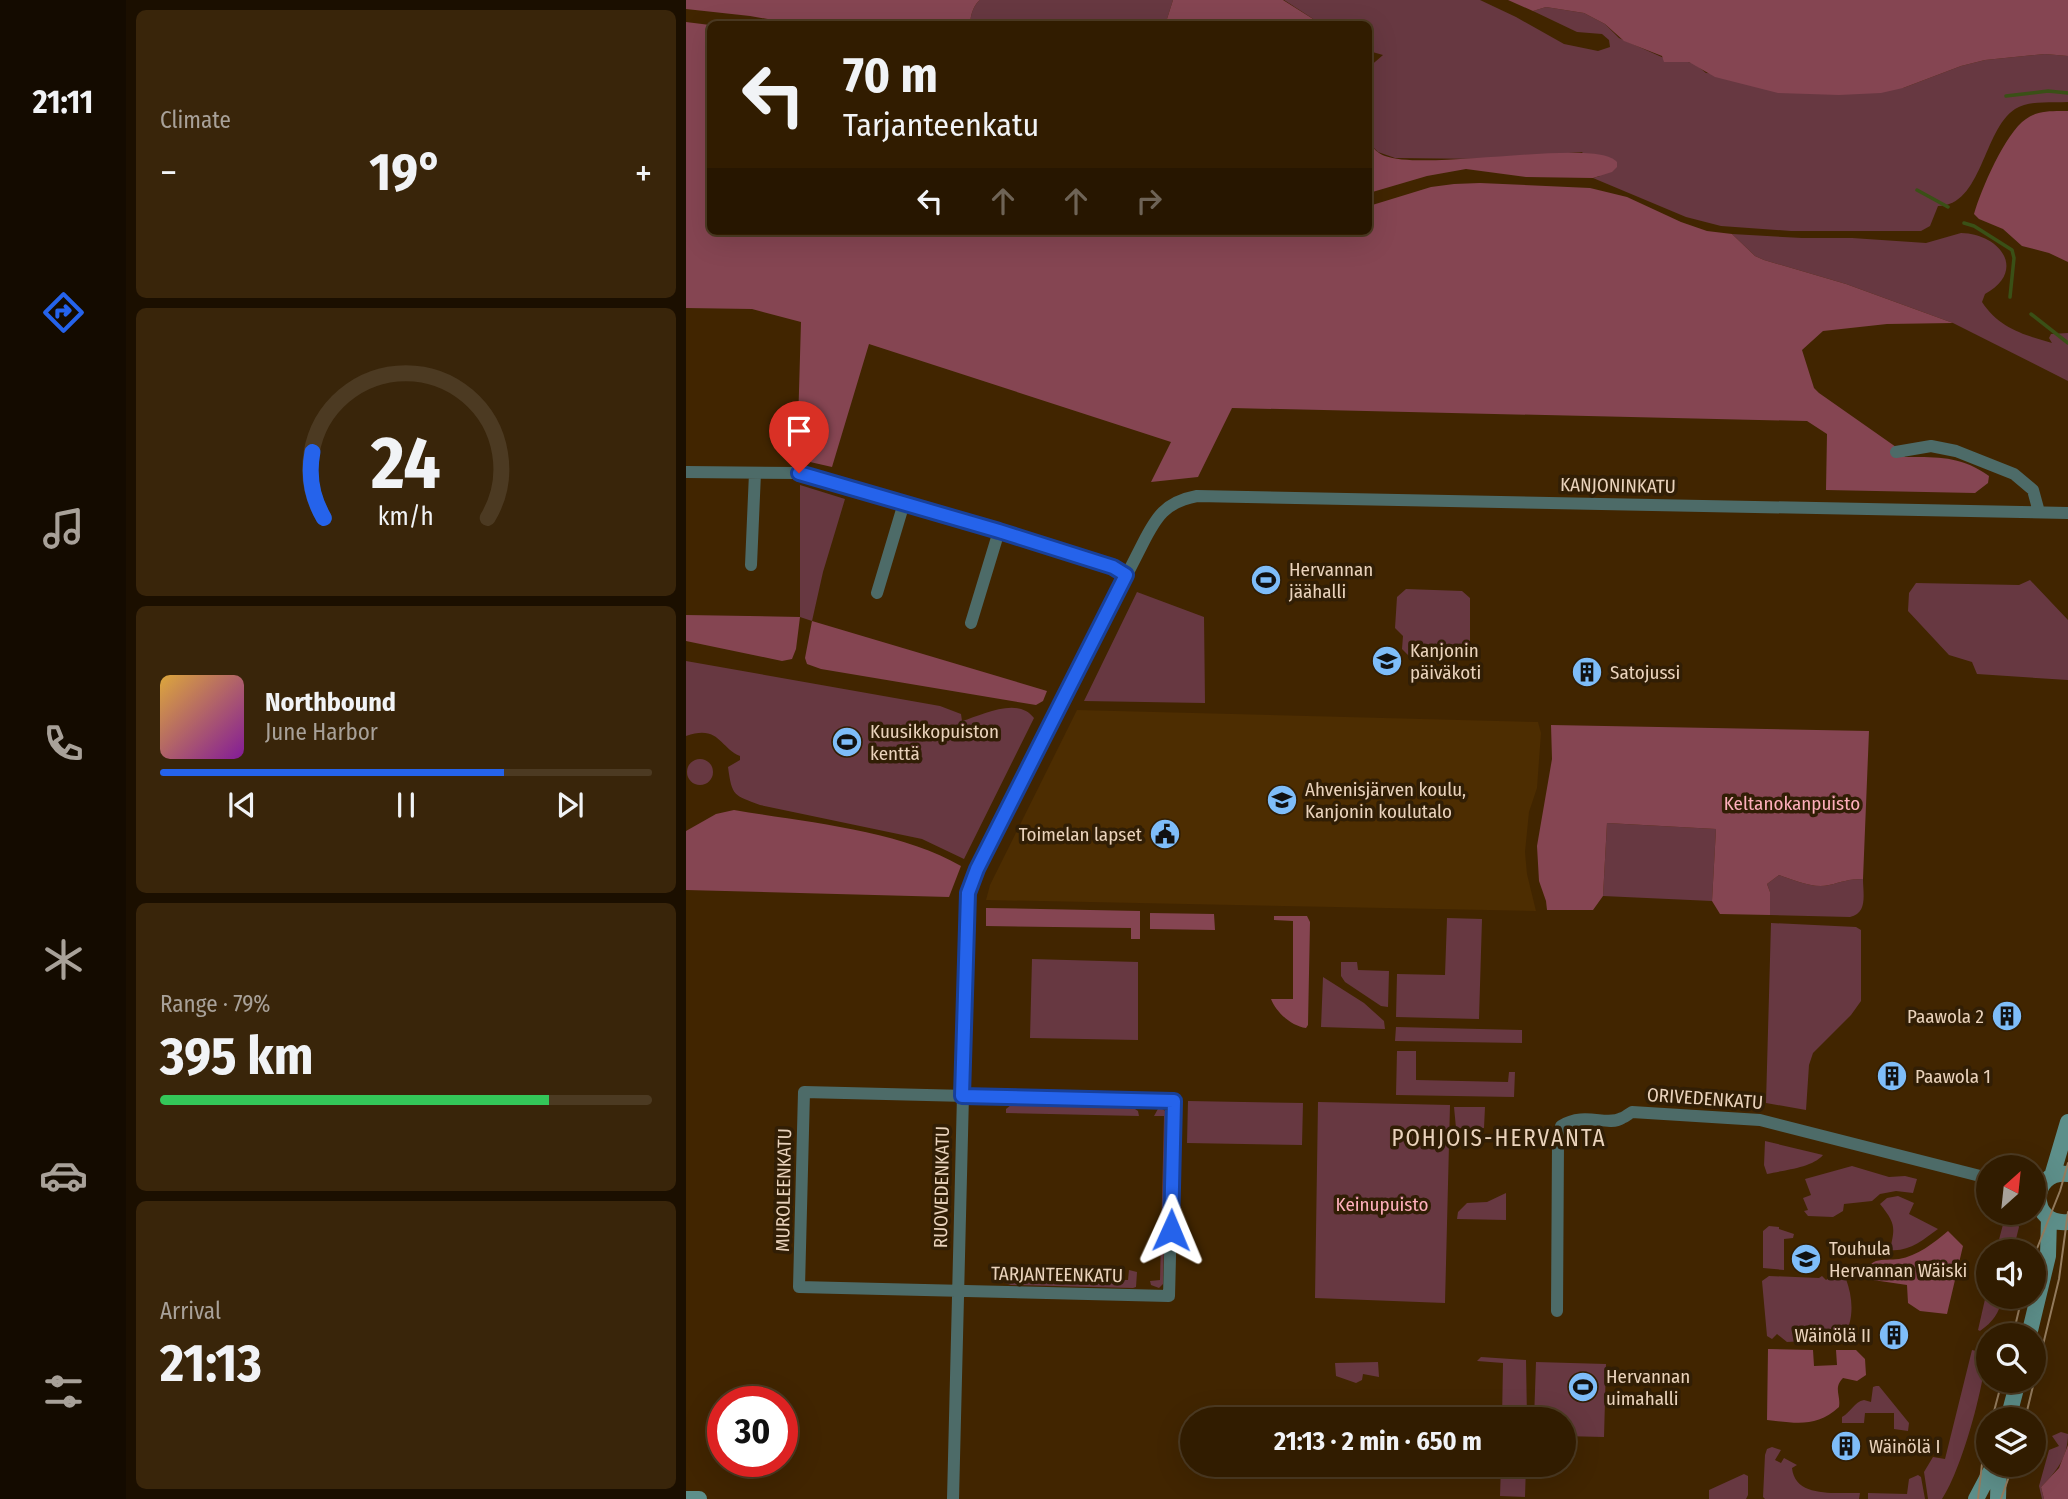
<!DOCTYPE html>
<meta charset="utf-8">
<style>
:root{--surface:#311c00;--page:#39250a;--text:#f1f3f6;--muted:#a8a199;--line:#4c3a22;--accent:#2563eb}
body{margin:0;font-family:"Fira Sans Condensed",sans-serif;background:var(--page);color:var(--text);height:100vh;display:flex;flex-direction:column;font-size:26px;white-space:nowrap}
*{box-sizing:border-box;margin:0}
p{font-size:23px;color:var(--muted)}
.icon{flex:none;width:38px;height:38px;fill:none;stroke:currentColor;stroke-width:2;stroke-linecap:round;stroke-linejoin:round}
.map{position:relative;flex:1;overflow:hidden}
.sheet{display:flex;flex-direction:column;gap:10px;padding:10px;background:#1b0f00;width:560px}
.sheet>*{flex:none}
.top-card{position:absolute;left:21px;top:21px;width:665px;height:214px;border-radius:10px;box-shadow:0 7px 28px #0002,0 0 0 2px var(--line);background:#311c00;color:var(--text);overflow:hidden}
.needle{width:46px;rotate:27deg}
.tools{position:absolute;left:1290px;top:1155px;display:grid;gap:14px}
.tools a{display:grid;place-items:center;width:70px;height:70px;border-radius:50%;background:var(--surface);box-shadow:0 7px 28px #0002,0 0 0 2px var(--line);font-size:35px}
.speed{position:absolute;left:21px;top:1386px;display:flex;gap:14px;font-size:35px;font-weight:700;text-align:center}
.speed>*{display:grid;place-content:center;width:91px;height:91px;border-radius:50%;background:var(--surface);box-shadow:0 7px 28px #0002,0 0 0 2px var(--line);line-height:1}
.speed .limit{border:10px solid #d22;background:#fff;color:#111}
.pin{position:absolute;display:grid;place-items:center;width:60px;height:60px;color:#fff;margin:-72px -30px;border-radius:50% 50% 50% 0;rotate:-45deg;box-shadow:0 0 7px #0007}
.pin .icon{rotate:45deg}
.me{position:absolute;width:77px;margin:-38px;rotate:1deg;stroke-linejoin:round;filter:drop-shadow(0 0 5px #0008)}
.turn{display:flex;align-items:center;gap:24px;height:147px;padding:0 21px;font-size:32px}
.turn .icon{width:91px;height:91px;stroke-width:2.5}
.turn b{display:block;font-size:49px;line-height:60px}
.lanes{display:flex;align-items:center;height:66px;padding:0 21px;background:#0003;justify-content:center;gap:35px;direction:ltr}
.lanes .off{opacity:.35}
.big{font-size:52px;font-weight:700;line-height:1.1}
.sheet .card{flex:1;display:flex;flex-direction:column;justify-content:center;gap:10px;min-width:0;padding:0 24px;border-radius:10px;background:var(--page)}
.sheet .dial{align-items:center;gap:0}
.dial svg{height:182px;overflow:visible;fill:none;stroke:var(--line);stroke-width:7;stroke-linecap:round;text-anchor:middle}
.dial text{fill:var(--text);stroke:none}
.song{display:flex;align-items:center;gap:21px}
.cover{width:84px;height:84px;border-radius:10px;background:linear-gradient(135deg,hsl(40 70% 55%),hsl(290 70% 35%))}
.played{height:7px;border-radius:4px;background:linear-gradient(90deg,var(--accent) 70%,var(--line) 70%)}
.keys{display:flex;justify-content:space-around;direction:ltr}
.heat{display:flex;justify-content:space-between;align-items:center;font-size:38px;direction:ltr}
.charge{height:10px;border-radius:5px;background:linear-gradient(90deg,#34c759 79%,var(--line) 0)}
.trip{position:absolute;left:494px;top:1407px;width:396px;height:70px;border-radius:35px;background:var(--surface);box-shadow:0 7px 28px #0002,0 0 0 2px var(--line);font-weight:700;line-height:70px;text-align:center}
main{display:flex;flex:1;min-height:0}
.tabs{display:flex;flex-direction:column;width:126px;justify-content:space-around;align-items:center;background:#140b00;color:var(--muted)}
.tabs .icon{width:49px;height:49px}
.tabs .current{color:var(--accent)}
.tabs b{font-size:32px;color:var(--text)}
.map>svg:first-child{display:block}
.built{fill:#4d2d01}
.green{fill:#673841}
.forest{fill:#854552}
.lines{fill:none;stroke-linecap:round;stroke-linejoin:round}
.stream{stroke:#3a5016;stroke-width:3.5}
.street{stroke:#4d6b68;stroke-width:12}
.secondary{stroke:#5d8f8a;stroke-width:16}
.tram{stroke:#957c5e;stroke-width:2}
.route-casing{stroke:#184099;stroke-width:18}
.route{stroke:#2563eb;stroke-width:12}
.labels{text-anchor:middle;stroke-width:7;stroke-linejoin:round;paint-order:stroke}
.street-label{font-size:19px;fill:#ead3bc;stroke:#311e05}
.poi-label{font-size:19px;fill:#ead3bc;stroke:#311e05;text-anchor:start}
.park-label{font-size:19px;fill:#feafbc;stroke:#311e05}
.quarter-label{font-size:23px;letter-spacing:2px;fill:#ead3bc;stroke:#311e05}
</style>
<main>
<nav class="tabs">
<b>21:11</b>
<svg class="icon current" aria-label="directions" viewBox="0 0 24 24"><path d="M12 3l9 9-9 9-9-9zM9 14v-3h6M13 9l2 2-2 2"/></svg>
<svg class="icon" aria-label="music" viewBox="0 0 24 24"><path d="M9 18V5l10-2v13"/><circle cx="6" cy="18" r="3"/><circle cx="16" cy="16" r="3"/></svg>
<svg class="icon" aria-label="phone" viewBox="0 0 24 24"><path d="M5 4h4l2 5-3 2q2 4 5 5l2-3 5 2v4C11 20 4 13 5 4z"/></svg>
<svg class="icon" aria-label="climate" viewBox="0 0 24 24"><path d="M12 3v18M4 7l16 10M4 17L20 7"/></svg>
<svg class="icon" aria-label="car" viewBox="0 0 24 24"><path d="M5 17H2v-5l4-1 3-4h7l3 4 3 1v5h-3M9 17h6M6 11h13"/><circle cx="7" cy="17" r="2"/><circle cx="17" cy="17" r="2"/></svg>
<svg class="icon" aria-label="filters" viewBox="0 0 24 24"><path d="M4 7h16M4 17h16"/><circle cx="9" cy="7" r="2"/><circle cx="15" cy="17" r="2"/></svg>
</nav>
<section class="sheet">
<div class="card"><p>Climate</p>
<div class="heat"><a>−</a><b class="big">19°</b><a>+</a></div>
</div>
<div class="card dial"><svg viewBox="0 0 100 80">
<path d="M14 69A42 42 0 1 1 86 69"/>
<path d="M14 69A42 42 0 0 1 9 40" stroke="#2563eb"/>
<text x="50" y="56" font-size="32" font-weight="700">24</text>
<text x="50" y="72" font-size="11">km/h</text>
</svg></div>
<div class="card">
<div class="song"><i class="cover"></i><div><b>Northbound</b><p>June Harbor</p></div></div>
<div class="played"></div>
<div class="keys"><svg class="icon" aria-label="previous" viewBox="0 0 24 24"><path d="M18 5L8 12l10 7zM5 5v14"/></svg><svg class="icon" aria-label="pause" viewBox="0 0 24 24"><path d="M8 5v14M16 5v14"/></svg><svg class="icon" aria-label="next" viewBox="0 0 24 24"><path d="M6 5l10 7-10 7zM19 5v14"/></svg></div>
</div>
<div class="card"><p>Range · 79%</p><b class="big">395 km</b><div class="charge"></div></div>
<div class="card"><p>Arrival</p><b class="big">21:13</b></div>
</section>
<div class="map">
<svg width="1382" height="1499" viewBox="0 0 1382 1499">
<rect width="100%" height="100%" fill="#412500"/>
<path class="built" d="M391,710l461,12 3,11 -4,55 -8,24 -4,40 2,22 9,37 -550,-11 4,-15z"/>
<path class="green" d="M294,0h193l-6,19 -5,5h-191c-2,-6 3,-20 9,-24z
M598,0h196l36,17 48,27 34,7 12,-4 -1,-7 -7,-6 -25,-2 -44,-21 13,-4 38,6 21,11 14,14 45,20 30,5 12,10 197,15 58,-22 24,-6 60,-6 23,2v46c-17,1 -38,-2 -53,7 -32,21 -33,97 -77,97l-8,20 -9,5h-130l-70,-5 -35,-9 -93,-39 7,-2 -18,-24 -97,7 -90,-1 -17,-6 -9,-9 -1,-75 15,-13 -14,-4 -1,-27h-47z
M1275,233c40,1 66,38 24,61l-3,8c17,26 42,33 70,41l-3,-5 2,-4 17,-1v48l-115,-58 -107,-39 -82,-24 -9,-4 -23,-22 70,4h50l74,5z
M114,485l45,14 -22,73 -11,49 -12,-4z
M1344,580l38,40v60l-91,-6 -5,-12 -23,-7 -41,-44 1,-18 7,-10 103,2z
M720,589l56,2 8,7v50l-7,9h-10l-8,-7 -24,-1v7h-12l-7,-7 1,-13 -8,-8 2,-31z
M451,592l67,25 1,86 -121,-2z
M0,661l254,45 21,8 1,7c20,-6 56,-25 72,-3l-70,141 -42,-20 -162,-34c-26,-10 -28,-8 -32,-38l12,-7v-4c-20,-8 -21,-32 -54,-20z
M1 772a13 13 0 1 1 26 0a13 13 0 1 1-26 0Z
M921,823l109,6 -4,72 -109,-5z
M1093,875c15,5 34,14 50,10 13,-3 19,-6 34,-6 0,15 5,34 -13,38l-80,-2v-23l-3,-8z
M761,918l35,1 -3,100 -83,-2 1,-43 48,1z
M1085,923l85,4 5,3v71l-10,14 -38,38 -4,12 -3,45 -40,-7z
M346,959l106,3v78l-108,-2z
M655,962h16l1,8 31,1 -1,36 -7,-1 -36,-24 -4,-6z
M637,977l41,26 20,18 1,8 -64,-2z
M710,1027l126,3v13l-127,-2z
M711,1051h19v29l92,2 1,-10h6l-1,25 -118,-2z
M502,1101l115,2 -1,42 -115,-2z
M632,1102l132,3 -5,198 -130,-5z
M325,1105l121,2 6,4 1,5 -133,-3v-4z
M473,1107l8,5 -4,172 -4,4 -8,-3 -1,-4 10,-1 4,-164h-10z
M768,1107h31l-1,21h-28z
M1079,1141l58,14c-11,13 -39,15 -56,19l-3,-9z
M1166,1166l37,11 16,-1 12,3 -4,14 -17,-2 -16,3 -8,7 -28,3 -1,7 -10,6 -25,-1 -4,-5 4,-1 -5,-12 8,-3 -6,-16z
M820,1193v27l-49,-1 1,-7 9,-9 20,-1z
M1212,1196l16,7 -5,11 29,15c-15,11 -29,23 -48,21 5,-23 6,-26 -10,-46l7,-6z
M1320,1213h8l5,14 -6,24h-17z
M1083,1226l10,1v2l15,5 -1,4 -9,1v31l-21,-2v-37z
M320,1267h6v10l116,3 1,-10 8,2 -1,15 -3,1 -122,-3 -6,-2 -2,-13z
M1083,1276l50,2 3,-2 4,4 4,-3 16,2c7,19 9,42 -4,60l-55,3 -10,-8 -5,5 -5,-3 -5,-55z
M1302,1286v11h15c-4,16 -10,25 -23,34l-2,-1z
M1307,1330v5h-5c0,39 -25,133 -46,164h-14l-4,-27 9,-15 12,2 27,-109 12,3 4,-15 -3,-3z
M795,1357l45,3 1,59h-25l1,-56 -26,-2z
M692,1362l1,15 -16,-3 -1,6 -6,3 -20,-7 -1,-13z
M850,1362l70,2 -2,73 -41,-1v-17h-29z
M1190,1386h3l30,37 -1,8 -14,-2v-16h-29l-1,10h-22v-6c9,-5 12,-15 22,-17l7,2 2,-15z
M1375,1432l7,2c0,23 -11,37 -27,53l3,12h-2l-3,-13 10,-36 10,-4 -7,-10z
M1086,1447l9,3 -6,10 6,3 3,-5 13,7 -5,3c3,31 46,24 68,25l-1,6h-94l-2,-2 2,-42 2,-6z
M815,1465h25l-1,32 -25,-1z
M1058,1474l4,2v19l-2,4h-37v-9z
M1232,1475l3,2 4,22h-57v-6l39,1 2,-15z"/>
<path class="forest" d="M0,0h294c-6,4 -11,18 -9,24h-175l-46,-8 -64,-7z
M487,0h110l38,24h-159l5,-5z
M822,0h560v56l-23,-2 -60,6 -24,6 -58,22 -22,5 -42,2 -61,-2 -63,-16 -26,-15h-25l-2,-6 -38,-15 -19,-17 -21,-11 -38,-6 -13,4z
M0,22l24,3v206h658l1,-25 62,-19 23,-3 26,-1 110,5 37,9 54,25 26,9 25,3 23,22 9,4 82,24 107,39 -66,1 -64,7 -21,19 12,38 5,5 77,54 9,10c33,0 56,-1 84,19l-1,7 -13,10 -149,-3 1,-56 -20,-13 -575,-13 -34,69 -47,5 20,-40 -302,-98 -37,123 -35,-8 4,-137 -49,-13 -66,-1z
M1382,111v151l-19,-9 -27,-7 -19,-17 -24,-10 -5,-5c7,-24 31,-81 52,-95 12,-9 28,-8 42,-8z
M682,143c6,5 10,11 17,13 44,16 212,-19 232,6v5l-5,5 -19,6 -67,-1 -60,-8 -39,7 -58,17z
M0,615l114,2 -4,32 -4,10 -10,2 -96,-20z
M126,621l235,70 -4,10 -7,4 -215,-36 -14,-5 -2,-6z
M865,725l318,6 -6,148c-15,0 -21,3 -34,6 -16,4 -35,-5 -50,-10l-12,9 3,8v23l-50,-1 -8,-13 4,-72 -109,-6 -4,73 -10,14h-46l-1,-9 -7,-20 -2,-35 15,-87z
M48,810c70,12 166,20 227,56l-12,31 -263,-7v-59l30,-17z
M300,908l154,3v28h-9v-11l-145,-2z
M464,913l64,1 1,16 -65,-1z
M588,916h33l3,6 -2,103 -2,3c-15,-2 -30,-16 -35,-29h22v-78l-19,-1z
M1262,1231l15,15 -16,68 -27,-3 -12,-8 -1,-18 -34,-5 -7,-5c2,-7 3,-11 10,-14 7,-2 15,-1 23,-2 18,-3 35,-16 49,-28z
M1082,1349l45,1 1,16 23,-1 -1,-15h20l9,9 1,16 -9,6 -14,-3c-10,10 -2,17 -4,29 -23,21 -43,16 -72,13z
M1382,1445v54h-24l-3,-12 18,-19z"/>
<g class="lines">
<path class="stream" d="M1320,96l42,-5 20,2
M1231,190l31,17
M1278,223l10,3 38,24 2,8 -4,39
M1345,314l37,29"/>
<path class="street" d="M1210,452l35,-6 25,5 58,23 19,16 6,22
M0,472l113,1 20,4 294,90 13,8
M65,565l4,-92
M191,593l27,-90
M285,623l28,-92
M118,1092l370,9 -5,195 -370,-9z
M871,1311l1,-168 3,-17c24,-15 46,1 61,-8 4,-1 6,-4 10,-6l128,8 228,58
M267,1499l15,-606 9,-24 165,-324c14,-28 23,-43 55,-49l871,17"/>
<path class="secondary" d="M1382,1174c-39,-4 -39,52 0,48
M1366,1176l16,-54
M1343,1335l19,-79 1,-38
M1322,1419l10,-38
M0,1499h13
M1290,1499l18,-34
M1312,1499l1,-34"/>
<path class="tram" d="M1348,1256l26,-65 8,-28
M1327,1335l9,-38
M1306,1419l10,-38
M1339,1419l34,-140 9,-67
M1292,1499l4,-35 6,-28
M1315,1499l12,-34"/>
</g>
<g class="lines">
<g class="route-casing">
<path id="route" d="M113,473l200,58 114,36 13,8 -149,294 -9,24 -6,203 212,5 -3,129"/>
</g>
<use href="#route" class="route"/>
</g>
<defs>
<g id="stadium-disc" transform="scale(1.575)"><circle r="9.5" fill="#7ebdf9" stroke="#311e05"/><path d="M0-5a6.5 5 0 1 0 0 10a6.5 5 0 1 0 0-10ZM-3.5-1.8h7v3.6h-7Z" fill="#111"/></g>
<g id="school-disc" transform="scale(1.575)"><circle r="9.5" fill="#7ebdf9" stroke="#311e05"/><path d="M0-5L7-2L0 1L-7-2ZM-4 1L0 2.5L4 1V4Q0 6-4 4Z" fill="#111"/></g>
<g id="building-disc" transform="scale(1.575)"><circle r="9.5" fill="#7ebdf9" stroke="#311e05"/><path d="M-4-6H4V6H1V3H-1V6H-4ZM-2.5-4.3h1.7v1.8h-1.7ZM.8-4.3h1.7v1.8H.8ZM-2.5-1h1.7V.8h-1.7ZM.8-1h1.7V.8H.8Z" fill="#111"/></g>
<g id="civic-disc" transform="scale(1.575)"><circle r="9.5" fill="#7ebdf9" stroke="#311e05"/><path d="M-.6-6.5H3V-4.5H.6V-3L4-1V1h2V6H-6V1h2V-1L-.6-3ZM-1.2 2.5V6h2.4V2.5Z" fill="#111"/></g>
</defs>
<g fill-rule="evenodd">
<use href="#stadium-disc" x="580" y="580"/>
<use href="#school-disc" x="701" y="661"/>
<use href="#building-disc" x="901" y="672"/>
<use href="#stadium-disc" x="161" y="742"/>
<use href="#school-disc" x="596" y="800"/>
<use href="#civic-disc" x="479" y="834"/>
<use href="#building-disc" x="1321" y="1016"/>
<use href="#building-disc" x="1206" y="1076"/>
<use href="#school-disc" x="1120" y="1259"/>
<use href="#building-disc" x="1208" y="1335"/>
<use href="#stadium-disc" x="897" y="1387"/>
<use href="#building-disc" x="1160" y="1446"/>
</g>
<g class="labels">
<g class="street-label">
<text transform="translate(932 485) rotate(1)" y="7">KANJONINKATU</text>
<text transform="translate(1019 1098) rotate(4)" y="7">ORIVEDENKATU</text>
<text transform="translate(255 1187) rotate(-89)" y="7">RUOVEDENKATU</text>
<text transform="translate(97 1190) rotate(-89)" y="7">MUROLEENKATU</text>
<text transform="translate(371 1274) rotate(1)" y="7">TARJANTEENKATU</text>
</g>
<g class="poi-label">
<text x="603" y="576">Hervannan<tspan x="603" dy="22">jäähalli</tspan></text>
<text x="724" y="657">Kanjonin<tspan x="724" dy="22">päiväkoti</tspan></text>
<text x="924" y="679">Satojussi</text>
<text x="184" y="738">Kuusikkopuiston<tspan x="184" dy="22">kenttä</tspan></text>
<text x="619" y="796">Ahvenisjärven koulu,<tspan x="619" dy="22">Kanjonin koulutalo</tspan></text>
<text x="456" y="841" text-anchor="end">Toimelan lapset</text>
<text x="1298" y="1023" text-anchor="end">Paawola 2</text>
<text x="1229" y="1083">Paawola 1</text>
<text x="1143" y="1255">Touhula<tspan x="1143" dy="22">Hervannan Wäiski</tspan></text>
<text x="1185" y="1342" text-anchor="end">Wäinölä II</text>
<text x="920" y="1383">Hervannan<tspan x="920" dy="22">uimahalli</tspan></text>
<text x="1183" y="1453">Wäinölä I</text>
</g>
<g class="park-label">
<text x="1106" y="810">Keltanokanpuisto</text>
<text x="696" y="1211">Keinupuisto</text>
</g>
<g class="quarter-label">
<text x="813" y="1146">POHJOIS-HERVANTA</text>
</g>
</g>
</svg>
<div class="tools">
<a><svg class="needle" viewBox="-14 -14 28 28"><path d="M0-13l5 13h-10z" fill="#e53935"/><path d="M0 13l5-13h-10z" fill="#a8a199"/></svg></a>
<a><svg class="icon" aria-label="sound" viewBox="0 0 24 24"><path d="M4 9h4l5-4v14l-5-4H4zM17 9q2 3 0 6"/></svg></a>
<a><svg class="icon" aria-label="search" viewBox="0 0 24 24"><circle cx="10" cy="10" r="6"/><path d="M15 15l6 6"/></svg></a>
<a><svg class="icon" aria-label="layers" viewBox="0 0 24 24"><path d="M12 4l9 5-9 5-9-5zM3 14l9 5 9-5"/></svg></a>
</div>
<div class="speed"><div class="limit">30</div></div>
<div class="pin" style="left:113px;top:473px;background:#d93025"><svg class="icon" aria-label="arrive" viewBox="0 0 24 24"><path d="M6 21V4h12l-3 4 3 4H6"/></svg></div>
<svg class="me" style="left:485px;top:1230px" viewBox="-20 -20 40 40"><path d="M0-17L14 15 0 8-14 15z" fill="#2563eb" stroke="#fff" stroke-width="4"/></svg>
<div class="trip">21:13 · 2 min · 650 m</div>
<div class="top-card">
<div class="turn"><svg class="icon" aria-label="left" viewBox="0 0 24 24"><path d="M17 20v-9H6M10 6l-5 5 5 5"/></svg><div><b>70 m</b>Tarjanteenkatu</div></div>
<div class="lanes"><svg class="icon" aria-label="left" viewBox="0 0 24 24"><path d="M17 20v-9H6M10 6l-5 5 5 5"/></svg><svg class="icon off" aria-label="ahead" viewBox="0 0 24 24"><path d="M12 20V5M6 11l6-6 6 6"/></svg><svg class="icon off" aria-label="ahead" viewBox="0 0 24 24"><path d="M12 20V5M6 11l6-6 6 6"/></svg><svg class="icon off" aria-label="right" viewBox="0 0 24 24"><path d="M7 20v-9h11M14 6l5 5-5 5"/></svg></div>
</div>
</div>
</main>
